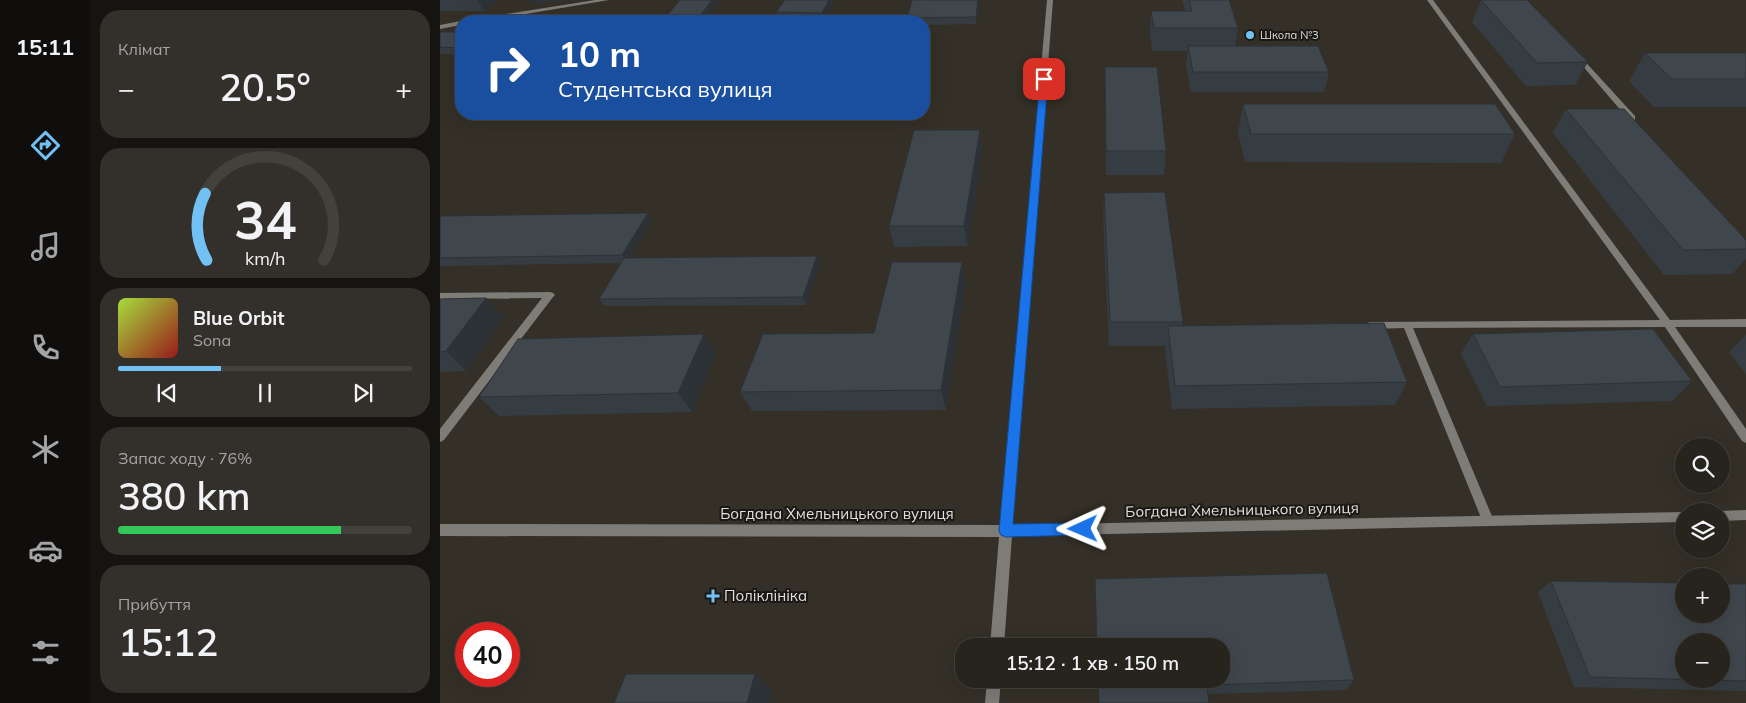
<!DOCTYPE html>
<html lang="uk">
<meta charset="utf-8">
<style>
:root{--surface:#27241e;--page:#33302b;--text:#f1f3f6;--muted:#a4a4a4;--line:#43413c;--accent:#71c1f5}
body{margin:0;font-family:Mulish,sans-serif;background:var(--page);color:var(--text);height:100vh;display:flex;flex-direction:column;font-size:19px;white-space:nowrap}
*{box-sizing:border-box;margin:0}
p{font-size:16px;color:var(--muted)}
.icon{flex:none;width:28px;height:28px;fill:none;stroke:currentColor;stroke-width:2;stroke-linecap:round;stroke-linejoin:round}
.map{position:relative;flex:1;overflow:hidden}
.panel{display:flex;flex-direction:column;gap:10px;padding:10px;background:#151410;width:350px}
.panel>*{flex:none}
.banner{position:absolute;left:15px;top:15px;width:475px;height:105px;border-radius:20px;box-shadow:0 5px 20px #0002,0 0 0 1px var(--line);background:#1a4fa0;color:#fff;overflow:hidden}
.buttons{position:absolute;left:1235px;top:438px;display:grid;gap:10px}
.buttons a{display:grid;place-items:center;width:55px;height:55px;border-radius:50%;background:var(--surface);box-shadow:0 5px 20px #0002,0 0 0 1px var(--line);font-size:25px}
.speed{position:absolute;left:15px;top:622px;display:flex;gap:10px;font-size:25px;font-weight:700;text-align:center}
.speed>*{display:grid;place-content:center;width:65px;height:65px;border-radius:50%;background:var(--surface);box-shadow:0 5px 20px #0002,0 0 0 1px var(--line);line-height:1}
.speed .limit{border:8px solid #d22;background:#fff;color:#111}
.pin{position:absolute;display:grid;place-items:center;width:42px;height:42px;color:#fff;margin:-21px;border-radius:10px;box-shadow:0 2px 8px #0006}
.me{position:absolute;width:55px;margin:-28px;rotate:269deg;stroke-linejoin:round;filter:drop-shadow(0 0 4px #0008)}
.turn{display:flex;align-items:center;gap:18px;height:105px;padding:0 20px;font-size:22px}
.turn .icon{width:65px;height:65px;stroke-width:2.5}
.turn b{display:block;font-size:35px;line-height:42px}
.big{font-size:38px;font-weight:600;line-height:1.1}
.panel .tile{flex:1;display:flex;flex-direction:column;justify-content:center;gap:8px;min-width:0;padding:0 18px;border-radius:20px;background:var(--page)}
.panel .dial{align-items:center;gap:0}
.dial svg{height:130px;overflow:visible;fill:none;stroke:var(--line);stroke-width:7;stroke-linecap:round;text-anchor:middle}
.dial text{fill:var(--text);stroke:none}
.song{display:flex;align-items:center;gap:15px}
.cover{width:60px;height:60px;border-radius:8px;background:linear-gradient(135deg,hsl(80 70% 55%),hsl(0 70% 35%))}
.played{height:5px;border-radius:2px;background:linear-gradient(90deg,var(--accent) 35%,var(--line) 35%)}
.keys{display:flex;justify-content:space-around;direction:ltr}
.heat{display:flex;justify-content:space-between;align-items:center;font-size:28px;direction:ltr}
.charge{height:8px;border-radius:4px;background:linear-gradient(90deg,#34c759 76%,var(--line) 0)}
.trip{position:absolute;left:515px;top:638px;width:275px;height:50px;border-radius:20px;background:var(--surface);box-shadow:0 5px 20px #0002,0 0 0 1px var(--line);font-weight:600;line-height:50px;text-align:center}
main{display:flex;flex:1;min-height:0}
.tab-bar{display:flex;flex-direction:column;width:90px;justify-content:space-around;align-items:center;background:#100e0c;color:var(--muted)}
.tab-bar .icon{width:35px;height:35px}
.tab-bar .on{color:var(--accent)}
.tab-bar b{font-size:22px;color:var(--text)}
.map>svg:first-child{display:block}
.lines{fill:none;stroke-linecap:round;stroke-linejoin:round}
.service{fill:#7d7c77;fill-rule:evenodd}
.minor{fill:#7d7c77;fill-rule:evenodd}
.tertiary{fill:#7d7c77;fill-rule:evenodd}
.wall{fill:#363d42}
.shaded-wall{fill:#2c3236}
.building{fill:#3f474d;stroke:#2c3236;fill-rule:evenodd}
.route{fill:#1a73e8;stroke:#114b97}
.poi-dot{fill:#71c1f5;stroke:#1a1815;stroke-width:2}
.labels{text-anchor:middle;stroke-width:4;stroke-linejoin:round;paint-order:stroke}
.far-poi-label{font-size:11px;fill:#e2e0da;stroke:#1a1815;text-anchor:start}
.near-street-label{font-size:15px;fill:#e2e0da;stroke:#1a1815}
.near-poi-label{font-size:15px;fill:#e2e0da;stroke:#1a1815;text-anchor:start}
</style>
<main>
<nav class="tab-bar">
<b>15:11</b>
<svg class="icon on" aria-label="directions" viewBox="0 0 24 24"><path d="M12 3l9 9-9 9-9-9zM9 14v-3h6M13 9l2 2-2 2"/></svg>
<svg class="icon" aria-label="music" viewBox="0 0 24 24"><path d="M9 18V5l10-2v13"/><circle cx="6" cy="18" r="3"/><circle cx="16" cy="16" r="3"/></svg>
<svg class="icon" aria-label="phone" viewBox="0 0 24 24"><path d="M5 4h4l2 5-3 2q2 4 5 5l2-3 5 2v4C11 20 4 13 5 4z"/></svg>
<svg class="icon" aria-label="climate" viewBox="0 0 24 24"><path d="M12 3v18M4 7l16 10M4 17L20 7"/></svg>
<svg class="icon" aria-label="car" viewBox="0 0 24 24"><path d="M5 17H2v-5l4-1 3-4h7l3 4 3 1v5h-3M9 17h6M6 11h13"/><circle cx="7" cy="17" r="2"/><circle cx="17" cy="17" r="2"/></svg>
<svg class="icon" aria-label="filters" viewBox="0 0 24 24"><path d="M4 7h16M4 17h16"/><circle cx="9" cy="7" r="2"/><circle cx="15" cy="17" r="2"/></svg>
</nav>
<section class="panel">
<div class="tile"><p>Клімат</p>
<div class="heat"><a>−</a><b class="big">20.5°</b><a>+</a></div>
</div>
<div class="tile dial"><svg viewBox="0 0 100 80">
<path d="M14 69A42 42 0 1 1 86 69"/>
<path d="M14 69A42 42 0 0 1 13 28" stroke="#71c1f5"/>
<text x="50" y="56" font-size="32" font-weight="700">34</text>
<text x="50" y="72" font-size="11">km/h</text>
</svg></div>
<div class="tile">
<div class="song"><i class="cover"></i><div><b>Blue Orbit</b><p>Sona</p></div></div>
<div class="played"></div>
<div class="keys"><svg class="icon" aria-label="previous" viewBox="0 0 24 24"><path d="M18 5L8 12l10 7zM5 5v14"/></svg><svg class="icon" aria-label="pause" viewBox="0 0 24 24"><path d="M8 5v14M16 5v14"/></svg><svg class="icon" aria-label="next" viewBox="0 0 24 24"><path d="M6 5l10 7-10 7zM19 5v14"/></svg></div>
</div>
<div class="tile"><p>Запас ходу · 76%</p><b class="big">380 km</b><div class="charge"></div></div>
<div class="tile"><p>Прибуття</p><b class="big">15:12</b></div>
</section>
<div class="map">
<svg width="1306" height="703" viewBox="0 0 1306 703">
<rect width="100%" height="100%" fill="#343028"/>
<g class="lines">
<path class="service" d="M155,0h14l-125,21h-13l3,-2z
M987,0h6l237,320 76,-1v8h-71l71,102v14l-4,-2 -77,-114 -252,1 81,193 -2,4 -4,1 -4,-1 -80,-197 -32,1 -3,-1 -2,-3 2,-3 291,-2z
M21,21v4l-21,4v-4z
M1135,55h4l56,61v4h-6l-54,-63z
M110,292l3,1 2,2 -2,2 -109,143 -4,2v-13l102,-131 -102,1v-6z"/>
<path class="minor" d="M607,0h6l-41,531 -2,4 -4,2 -4,-2 -2,-4z"/>
<path class="tertiary" d="M1306,510v10l-25,1v-10h-2z
M1244,512v10l-672,14 -8,110h-14l9,-109 -559,-1v-12l566,1z
M547,679h14l-2,24h-14z"/>
</g>
<path class="wall" d="M0,0h57l-13,11h-44z
M240,0l24,21h-40l-1,-1z
M345,0h50l-11,20 -45,-1 -3,-7z
M472,0h68l-4,24 -52,1v-4h-16l-1,-3z
M742,0h47l9,28 -3,18 94,26 -5,20h-133l-5,-27 2,-14h-36l-2,-18 1,-22h34z
M1041,0l107,62 -13,23 -49,1 -54,-64z
M0,32h21v23l-21,-1z
M1205,53h101v54h-92l-25,-26z
M665,67l61,84 -2,24h-58z
M803,104l272,30 -14,29 -256,-1 -7,-29z
M1126,109l180,131v19l-14,15 -68,1 -111,-142z
M540,130l2,20 -14,96 -74,1 -5,-21z
M664,193l79,129 -1,4 225,56 -12,23 -223,4 -7,-59 1,-4h-57l-6,-129z
M208,213l4,8 -22,37 190,6 -14,41 -201,1 -6,-7 22,-36 -181,3v-50z
M526,282l-20,128 -194,1 -12,-19 134,-59z
M0,299l64,19 -38,53 -26,1z
M1033,334l219,47 -20,20 -185,5 -26,-52z
M1306,335v39l-17,-22z
M276,354l-24,58 -193,4 -20,-19z
M655,579l259,101 -8,10 -138,4 1,9h-110l-1,-24h123v-33h-124z
M1111,581l195,3v107l-172,-4 -36,-95z"/>
<path class="shaded-wall" d="M37,0h20l-13,11z
M91,0h28v1l-26,4z
M272,0h8l-16,21h-6l-1,-1z
M389,0h6l-11,20 -2,-7z
M538,0h2l-4,24v-7z
M540,130l2,20 -14,96 -4,-20z
M208,213l4,8 -25,42 -5,-8z
M377,256l3,8 -14,41 -3,-8z
M522,262l4,20 -20,128 -5,-20z
M46,298l18,20 -38,53 -20,-20z
M264,334l12,20 -24,58 -14,-19z
M315,674l18,16 -4,13h-22z"/>
<path class="building" d="M240,0h32l-15,20h-34z
M345,0h44l-7,13 -46,-1z
M472,0h66l-2,17 -69,1z
M749,0h40l9,28h-84l-3,-17h41z
M1041,0h46l61,62 -51,1z
M0,32h21v16l-21,-1z
M748,46h130l11,26h-136z
M1205,53h101v26h-74z
M665,67h52l9,84h-60z
M803,104h252l20,30h-264z
M1126,109h58l122,131v9l-63,1z
M474,130h66l-16,96h-75z
M725,192l18,130h-73l-6,-129z
M208,213l-26,42 -182,3v-42z
M377,256l-14,41 -204,2 25,-41z
M452,262h70l-21,128 -201,2 23,-58 111,-1z
M46,298l-40,53 -6,1v-53z
M944,323l23,59 -232,4 -7,-60z
M1213,329l39,52 -192,6 -27,-53z
M264,334l-26,59 -199,4 39,-58z
M887,573l27,107 -147,5 2,18h-110l-1,-24h123v-33h-124l-2,-67z
M1111,581l133,2v31h37v-30h25v97l-156,-4zM1244,641h37v38h-37z
M186,674h129l-8,29h-133z"/>
<path class="route" d="M604,76l4,3 -35,445 70,-1 5,2 2,4 -2,5 -5,1 -77,2 -5,-2 -2,-4 41,-452z"/>
<g class="poi-dot">
<circle cx="810" cy="35" r="5"/>
<path d="M270.5 588.5h5v5h5v5h-5v5h-5v-5h-5v-5h5z"/>
</g>
<g class="labels">
<g class="far-poi-label">
<text x="820" y="39">Школа №3</text>
</g>
<g class="near-street-label">
<text transform="translate(802 510) rotate(-1)" y="5">Богдана Хмельницького вулиця</text>
<text x="397" y="519">Богдана Хмельницького вулиця</text>
</g>
<g class="near-poi-label">
<text x="284" y="601">Поліклініка</text>
</g>
</g>
</svg>
<div class="buttons">
<a><svg class="icon" aria-label="search" viewBox="0 0 24 24"><circle cx="10" cy="10" r="6"/><path d="M15 15l6 6"/></svg></a>
<a><svg class="icon" aria-label="layers" viewBox="0 0 24 24"><path d="M12 4l9 5-9 5-9-5zM3 14l9 5 9-5"/></svg></a>
<a>+</a>
<a>−</a>
</div>
<div class="speed"><div class="limit">40</div></div>
<div class="pin" style="left:604px;top:79px;background:#d93025"><svg class="icon" aria-label="arrive" viewBox="0 0 24 24"><path d="M6 21V4h12l-3 4 3 4H6"/></svg></div>
<svg class="me" style="left:643px;top:529px" viewBox="-20 -20 40 40"><path d="M0-17L14 15 0 8-14 15z" fill="#1a73e8" stroke="#fff" stroke-width="4"/></svg>
<div class="trip">15:12 · 1 хв · 150 m</div>
<div class="banner">
<div class="turn"><svg class="icon" aria-label="right" viewBox="0 0 24 24"><path d="M7 20v-9h11M14 6l5 5-5 5"/></svg><div><b>10 m</b>Студентська вулиця</div></div>
</div>
</div>
</main>
